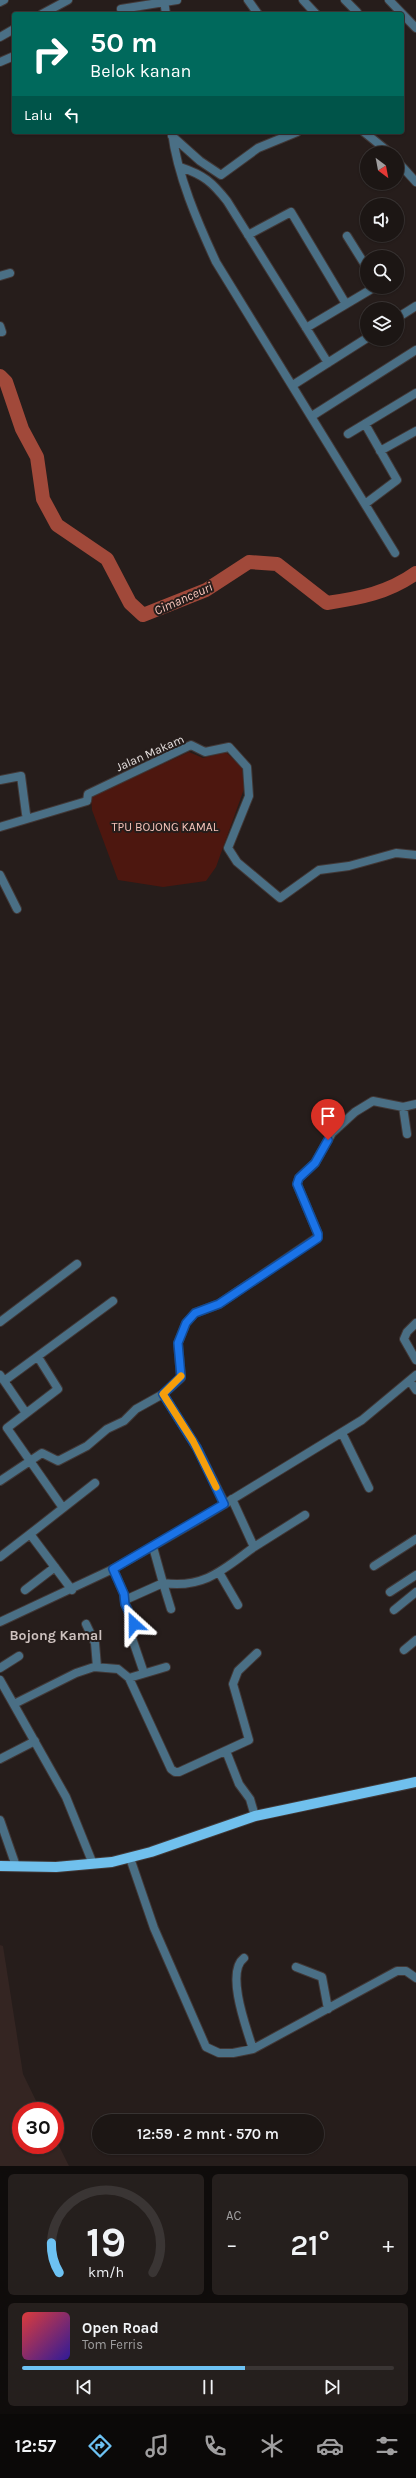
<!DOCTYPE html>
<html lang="id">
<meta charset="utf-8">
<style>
:root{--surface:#1c1614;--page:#251f1d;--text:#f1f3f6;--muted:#a09fa0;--line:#3a3534;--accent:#6dc2f3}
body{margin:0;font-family:Karla,sans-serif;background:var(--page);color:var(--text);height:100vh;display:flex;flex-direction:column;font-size:15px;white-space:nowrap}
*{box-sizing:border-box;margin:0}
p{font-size:13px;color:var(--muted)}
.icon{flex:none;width:22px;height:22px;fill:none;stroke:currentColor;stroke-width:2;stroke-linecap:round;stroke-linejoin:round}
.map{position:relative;height:2166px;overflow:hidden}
.details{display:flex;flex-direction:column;gap:8px;padding:8px;background:#0f0c0b;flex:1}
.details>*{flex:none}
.banner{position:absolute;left:12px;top:12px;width:392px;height:122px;border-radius:4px;box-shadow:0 1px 3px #0004,0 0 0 1px var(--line);background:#00695c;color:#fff;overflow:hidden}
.needle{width:26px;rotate:148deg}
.tools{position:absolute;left:360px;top:146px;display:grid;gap:8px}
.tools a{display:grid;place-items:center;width:44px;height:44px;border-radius:50%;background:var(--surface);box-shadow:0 1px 3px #0004,0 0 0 1px var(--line);font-size:20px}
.speed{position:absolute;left:12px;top:2102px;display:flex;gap:8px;font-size:20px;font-weight:700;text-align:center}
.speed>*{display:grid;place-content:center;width:52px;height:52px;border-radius:50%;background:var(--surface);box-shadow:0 1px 3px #0004,0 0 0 1px var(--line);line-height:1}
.speed .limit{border:6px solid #d22;background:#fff;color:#111}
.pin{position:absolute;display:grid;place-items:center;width:34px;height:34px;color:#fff;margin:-41px -17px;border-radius:50% 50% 50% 0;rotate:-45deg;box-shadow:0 0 4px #0007}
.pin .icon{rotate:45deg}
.me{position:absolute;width:44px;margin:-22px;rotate:336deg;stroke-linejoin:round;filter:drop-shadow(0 0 3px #0008)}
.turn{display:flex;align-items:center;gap:14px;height:84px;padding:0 12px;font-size:18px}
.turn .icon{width:52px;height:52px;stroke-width:2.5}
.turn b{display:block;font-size:28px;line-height:34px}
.then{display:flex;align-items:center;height:38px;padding:0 12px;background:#0003;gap:8px;font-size:15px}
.big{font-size:30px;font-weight:600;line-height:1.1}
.details .card{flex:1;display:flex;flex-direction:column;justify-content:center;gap:6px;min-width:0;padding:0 14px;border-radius:6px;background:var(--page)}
.details .dial{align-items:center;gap:0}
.dial svg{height:104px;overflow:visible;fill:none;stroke:var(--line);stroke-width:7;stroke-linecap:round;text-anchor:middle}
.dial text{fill:var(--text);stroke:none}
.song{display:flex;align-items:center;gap:12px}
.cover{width:48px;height:48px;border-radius:6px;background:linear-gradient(135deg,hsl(0 70% 55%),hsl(250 70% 35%))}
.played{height:4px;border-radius:2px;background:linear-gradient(90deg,var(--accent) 60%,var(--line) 60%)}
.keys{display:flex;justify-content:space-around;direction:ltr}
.heat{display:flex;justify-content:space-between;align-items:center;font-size:22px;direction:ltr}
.details .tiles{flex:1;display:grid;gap:8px;grid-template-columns:1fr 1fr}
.card:last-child{grid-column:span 2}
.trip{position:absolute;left:92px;top:2114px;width:232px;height:40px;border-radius:20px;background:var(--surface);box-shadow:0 1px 3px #0004,0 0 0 1px var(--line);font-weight:600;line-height:40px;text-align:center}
.menu{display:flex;height:64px;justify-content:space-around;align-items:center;background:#0b0908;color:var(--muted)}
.menu .icon{width:28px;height:28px}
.menu .selected{color:var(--accent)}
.menu b{font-size:18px;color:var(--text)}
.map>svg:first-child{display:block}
.built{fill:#342522}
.green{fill:#4d170f}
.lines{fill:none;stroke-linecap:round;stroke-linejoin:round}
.river{stroke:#a1493a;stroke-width:14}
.street-casing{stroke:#413837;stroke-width:10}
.primary-casing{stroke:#413837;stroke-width:12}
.street{stroke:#4a6f85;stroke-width:8}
.primary{stroke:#70c0ed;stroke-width:10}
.route-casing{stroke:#114b97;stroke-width:10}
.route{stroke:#1a73e8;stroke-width:7}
.slow{stroke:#f59e0b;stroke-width:7}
.labels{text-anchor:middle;stroke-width:4;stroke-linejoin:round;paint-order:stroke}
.street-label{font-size:12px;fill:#e7e1e0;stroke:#261d1b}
.park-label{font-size:12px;fill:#f7c5bb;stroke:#261d1b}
.water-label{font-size:13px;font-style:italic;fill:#f9c6bc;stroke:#261d1b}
.quarter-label{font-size:14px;font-weight:bold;fill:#cdc1be;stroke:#261d1b}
</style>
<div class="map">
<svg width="416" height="2166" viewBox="0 0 416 2166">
<rect width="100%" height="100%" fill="#261d1b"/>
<path class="built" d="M0,1945l3,1 20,128 18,37h-20v34h34v-7l14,28h-69z"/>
<path class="green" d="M189,752l14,6 23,-6 16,16 2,21 -28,78 -10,14 -43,6 -45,-7 -26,-70 -1,-13z"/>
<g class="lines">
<path class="river" d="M0,376l6,6 16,47 15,28 6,42 14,26 50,34 23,44 13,12 63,-25 43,-28 28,2 50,39c33,-5 61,-10 89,-30"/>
<g class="street-casing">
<path id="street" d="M164,0l2,14
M248,0l10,14
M303,0l13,14
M345,0l12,12
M389,0l27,28
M0,2l4,-2
M121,9l56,-9
M42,14l26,-14
M0,37l14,-8
M0,62l14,-6
M172,132c5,43 26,91 44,130l179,291
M364,132l26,21
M172,136l28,25 21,14 37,-27 39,-16
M397,161l19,21
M180,167c24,8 32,15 47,34l101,162
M248,235l43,-23 55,92
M347,236l20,32
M0,276l10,-3
M397,318l19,-12
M0,326l2,6h-2
M306,328l69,-41
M293,385l74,-47
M312,416l104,-66
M365,424l32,56 -32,24
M348,434l68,-41
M380,451l36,-20
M0,780l21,-4 5,38
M0,827l87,-26 1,-7 103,-49 14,7 24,-5 18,20 2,29 -21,52 9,14 43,36 39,-28 30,-4 47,-13 20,2
M0,875l17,34
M403,1107l4,27
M0,1322l77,-58
M416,1323l-9,9 -3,7 12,21
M38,1357l20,32 -51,39 56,80
M0,1375l26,38
M4,1381l109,-80
M410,1381l6,9
M163,1394l18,-16 -3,-35 8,-20 9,-10 24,-9 99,-67v-3l-21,-50 2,-6 16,-15 17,-30 23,-21 18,-11 30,6 13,-3
M342,1433l27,55
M0,1481l42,-28 16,8 29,-15 20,-17 17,-8 12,-12 27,-15 34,54 28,56
M153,1547l10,36c41,6 61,-14 91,-36l-22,-48
M254,1547l51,-32
M0,1557l30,-23
M374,1566l42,-27
M113,1569l11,25 1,10 8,15 -1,19 12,35
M220,1574l18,31
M25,1590l30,-23
M72,1590l-42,-56 65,-51
M390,1592l26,-17
M125,1600l38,-17 8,26
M394,1610l22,-18
M0,1622l113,-53 87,-50 162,-99 54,-45
M86,1624l9,19 2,24
M404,1650l12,-10
M0,1668l19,-12
M129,1678l42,91 4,3h4l70,-32 -16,-56 5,-13 19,-18
M0,1680l66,117 27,67
M14,1704l62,-31 18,-6 24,2 11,9 37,-11
M226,1751l13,33 11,15 5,17
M0,1759l35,-18
M0,1820l16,46
M130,1858l24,70 52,119 13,6h14l20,-4 144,-78h9l10,7
M244,1958c-19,14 3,72 9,91
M296,1967l26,10 6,32"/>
</g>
<g class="primary-casing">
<path id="primary" d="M0,1866l56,1 56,-5 39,-10 104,-36 161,-34"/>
</g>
<use href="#street" class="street"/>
<use href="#primary" class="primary"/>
</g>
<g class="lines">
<g class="route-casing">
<path id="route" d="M134,1624l-9,-20 -1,-10 -11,-25 111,-65 -27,-56 -34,-54 18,-17 -3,-34 8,-20 9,-10 24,-9 99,-66v-4l-21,-50 2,-6 16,-15 13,-23"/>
</g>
<use href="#route" class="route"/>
<path class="slow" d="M181,1376l-18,18 30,47 23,46"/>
</g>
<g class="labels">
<g class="street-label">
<text transform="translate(150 753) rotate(-24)" y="4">Jalan Makam</text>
</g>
<g class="park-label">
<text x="165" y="831">TPU BOJONG KAMAL</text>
</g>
<g class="water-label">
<text transform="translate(183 598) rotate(-24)" y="5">Cimanceuri</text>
</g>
<g class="quarter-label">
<text x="56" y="1640">Bojong Kamal</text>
</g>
</g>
</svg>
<div class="tools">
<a><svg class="needle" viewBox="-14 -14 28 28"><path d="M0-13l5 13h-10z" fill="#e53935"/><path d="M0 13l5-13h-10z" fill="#a09fa0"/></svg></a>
<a><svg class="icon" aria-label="sound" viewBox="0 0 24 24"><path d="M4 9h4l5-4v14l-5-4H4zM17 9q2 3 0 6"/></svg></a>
<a><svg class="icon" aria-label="search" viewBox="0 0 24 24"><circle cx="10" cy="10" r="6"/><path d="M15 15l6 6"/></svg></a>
<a><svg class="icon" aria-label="layers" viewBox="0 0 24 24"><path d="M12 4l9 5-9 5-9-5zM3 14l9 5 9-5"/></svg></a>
</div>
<div class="speed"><div class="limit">30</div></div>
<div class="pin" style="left:328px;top:1140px;background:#d93025"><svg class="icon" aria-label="arrive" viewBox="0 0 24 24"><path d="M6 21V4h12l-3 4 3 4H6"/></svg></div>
<svg class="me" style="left:134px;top:1624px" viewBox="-20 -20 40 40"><path d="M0-17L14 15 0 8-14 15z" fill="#1a73e8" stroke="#fff" stroke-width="4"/></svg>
<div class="trip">12:59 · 2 mnt · 570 m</div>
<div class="banner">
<div class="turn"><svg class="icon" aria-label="right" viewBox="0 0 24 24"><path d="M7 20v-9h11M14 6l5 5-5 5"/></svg><div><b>50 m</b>Belok kanan</div></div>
<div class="then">Lalu<svg class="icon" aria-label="left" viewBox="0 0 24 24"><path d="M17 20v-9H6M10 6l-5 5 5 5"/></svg></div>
</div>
</div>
<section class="details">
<div class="tiles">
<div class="card dial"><svg viewBox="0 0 100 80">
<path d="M14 69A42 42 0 1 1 86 69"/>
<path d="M14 69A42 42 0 0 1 8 46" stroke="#6dc2f3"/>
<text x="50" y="56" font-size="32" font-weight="700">19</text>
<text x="50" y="72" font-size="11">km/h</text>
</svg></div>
<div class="card"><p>AC</p>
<div class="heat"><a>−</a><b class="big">21°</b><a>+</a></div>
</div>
<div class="card">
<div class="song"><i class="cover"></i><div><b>Open Road</b><p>Tom Ferris</p></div></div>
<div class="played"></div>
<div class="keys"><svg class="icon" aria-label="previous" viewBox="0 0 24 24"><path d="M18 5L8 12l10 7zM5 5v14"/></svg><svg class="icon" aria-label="pause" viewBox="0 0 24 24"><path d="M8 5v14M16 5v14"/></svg><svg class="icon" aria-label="next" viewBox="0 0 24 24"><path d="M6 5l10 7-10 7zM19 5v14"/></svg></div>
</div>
</div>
</section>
<nav class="menu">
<b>12:57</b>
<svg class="icon selected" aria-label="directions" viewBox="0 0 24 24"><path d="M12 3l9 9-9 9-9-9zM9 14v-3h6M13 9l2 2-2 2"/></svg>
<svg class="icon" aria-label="music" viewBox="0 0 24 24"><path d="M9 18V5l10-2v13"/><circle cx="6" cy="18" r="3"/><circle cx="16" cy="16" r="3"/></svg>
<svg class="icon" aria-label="phone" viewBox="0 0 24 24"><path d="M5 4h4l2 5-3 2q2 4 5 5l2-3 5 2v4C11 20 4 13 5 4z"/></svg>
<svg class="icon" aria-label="climate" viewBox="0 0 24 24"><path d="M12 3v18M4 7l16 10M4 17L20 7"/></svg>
<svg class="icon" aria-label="car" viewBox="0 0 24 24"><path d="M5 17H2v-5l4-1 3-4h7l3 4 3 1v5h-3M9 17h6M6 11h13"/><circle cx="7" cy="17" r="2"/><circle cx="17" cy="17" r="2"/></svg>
<svg class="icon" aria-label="filters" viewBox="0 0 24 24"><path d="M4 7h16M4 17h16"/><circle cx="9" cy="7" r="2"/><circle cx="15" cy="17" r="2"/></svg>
</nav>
